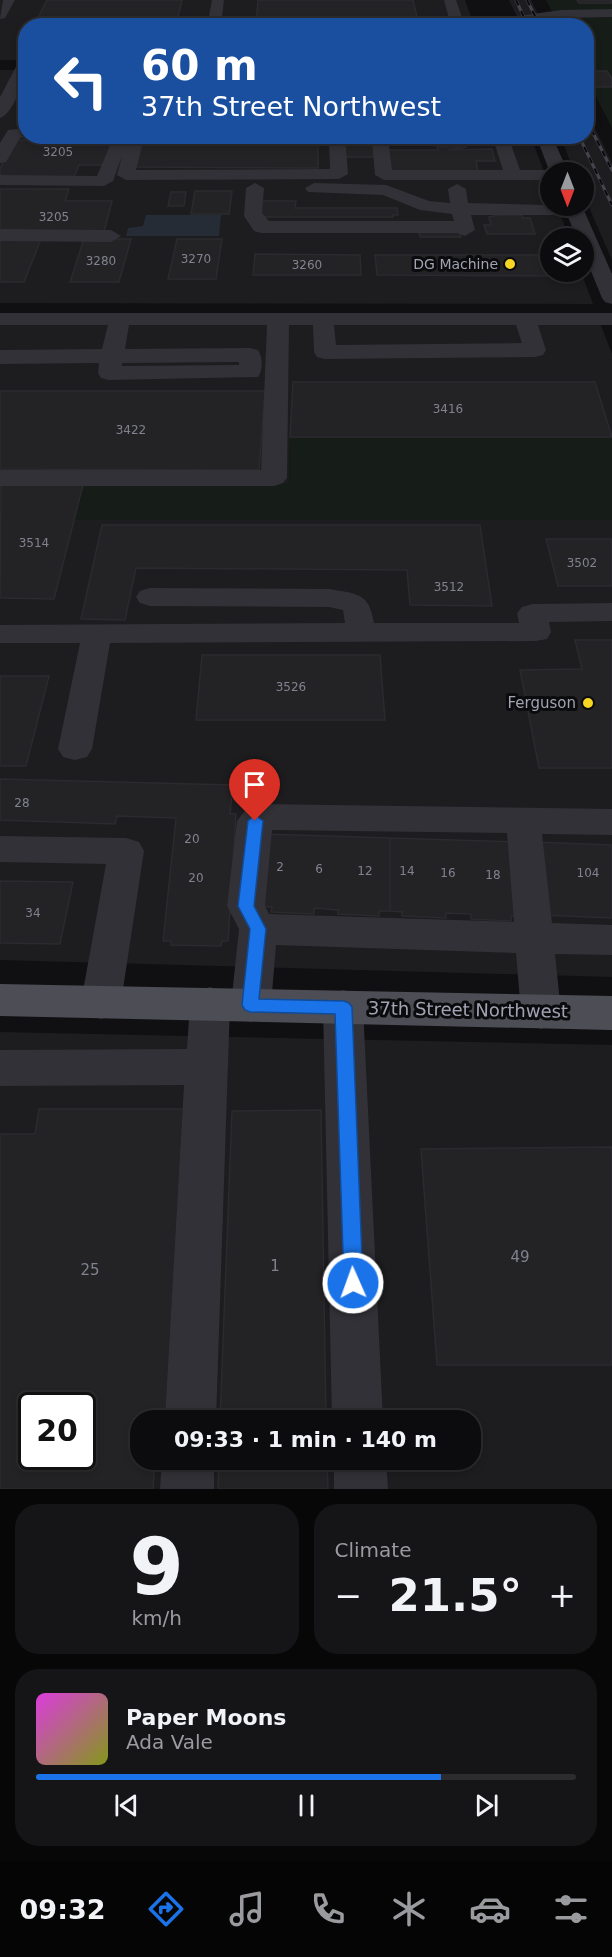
<!DOCTYPE html>
<meta charset="utf-8">
<style>
:root{--surface:#0c0c0e;--page:#151517;--text:#f1f3f6;--muted:#9a9b9e;--line:#2c2c2e;--accent:#1a73e8}
body{margin:0;font-family:"DejaVu Sans",sans-serif;background:var(--page);color:var(--text);height:100vh;display:flex;flex-direction:column;font-size:22px;white-space:nowrap}
*{box-sizing:border-box;margin:0}
p{font-size:20px;color:var(--muted)}
.icon{flex:none;width:33px;height:33px;fill:none;stroke:currentColor;stroke-width:2;stroke-linecap:round;stroke-linejoin:round}
.map{position:relative;height:1489px;overflow:hidden}
.details{display:flex;flex-direction:column;gap:15px;padding:15px;background:#070708;flex:1}
.details>*{flex:none}
.top-card{position:absolute;left:18px;top:18px;width:576px;height:126px;border-radius:24px;box-shadow:0 3px 9px #0003,0 0 0 2px var(--line);background:#1a4fa0;color:#fff;overflow:hidden}
.needle{width:39px;rotate:180deg}
.buttons{position:absolute;left:540px;top:162px;display:grid;gap:12px}
.buttons a{display:grid;place-items:center;width:54px;height:54px;border-radius:50%;background:var(--surface);box-shadow:0 3px 9px #0003,0 0 0 2px var(--line);font-size:30px}
.speed{position:absolute;left:18px;top:1392px;display:flex;gap:12px;font-size:30px;font-weight:700;text-align:center}
.speed>*{display:grid;place-content:center;width:78px;height:78px;border-radius:50%;background:var(--surface);box-shadow:0 3px 9px #0003,0 0 0 2px var(--line);line-height:1}
.speed .limit{border:3px solid #111;border-radius:9px;background:#fff;color:#111}
.pin{position:absolute;display:grid;place-items:center;width:51px;height:51px;color:#fff;margin:-62px -26px;border-radius:50% 50% 50% 0;rotate:-45deg;box-shadow:0 0 6px #0007}
.pin .icon{rotate:45deg}
.me{position:absolute;width:66px;margin:-33px;rotate:358deg;stroke-linejoin:round;filter:drop-shadow(0 0 4px #0008)}
.turn{display:flex;align-items:center;gap:21px;height:126px;padding:0 24px;font-size:27px}
.turn .icon{width:78px;height:78px;stroke-width:2.5}
.turn b{display:block;font-size:42px;line-height:51px}
.big{font-size:45px;font-weight:700;line-height:1.1}
.details .tile{flex:1;display:flex;flex-direction:column;justify-content:center;gap:9px;min-width:0;padding:0 21px;border-radius:24px;background:var(--page)}
.details .dial{align-items:center;gap:0}
.dial b{font-size:78px;line-height:1}
.song{display:flex;align-items:center;gap:18px}
.cover{width:72px;height:72px;border-radius:9px;background:linear-gradient(135deg,hsl(300 70% 55%),hsl(70 70% 35%))}
.played{height:6px;border-radius:3px;background:linear-gradient(90deg,var(--accent) 75%,var(--line) 75%)}
.keys{display:flex;justify-content:space-around;direction:ltr}
.heat{display:flex;justify-content:space-between;align-items:center;font-size:33px;direction:ltr}
.details .tiles{flex:1;display:grid;gap:15px;grid-template-columns:1fr 1fr}
.tile:last-child{grid-column:span 2}
.trip{position:absolute;left:130px;top:1410px;width:351px;height:60px;border-radius:24px;background:var(--surface);box-shadow:0 3px 9px #0003,0 0 0 2px var(--line);font-weight:700;line-height:60px;text-align:center}
.menu{display:flex;height:96px;justify-content:space-around;align-items:center;background:#050506;color:var(--muted)}
.menu .icon{width:42px;height:42px}
.menu .current{color:var(--accent)}
.menu b{font-size:27px;color:var(--text)}
.map>svg:first-child{display:block}
.built{fill:#1d1c1f;fill-rule:evenodd}
.green{fill:#161c18}
.water{fill:#262c35}
.building{fill:#232326;stroke:#2b2a2e;stroke-width:1.5;fill-rule:evenodd}
.lines{fill:none;stroke-linecap:round;stroke-linejoin:round}
.minor{fill:#313137;fill-rule:evenodd}
.major{fill:#4d4d56;fill-rule:evenodd}
.rail-casing{stroke:#44444c;stroke-width:3}
.rail{stroke:#0b0b0d;stroke-width:2;stroke-dasharray:6;stroke-linecap:butt}
.route{fill:#1a73e8;stroke:#114b97;stroke-width:1.5}
.poi-dot{fill:#f7d523;stroke:#0b0b0d;stroke-width:2}
.labels{text-anchor:middle;stroke-width:6;stroke-linejoin:round;paint-order:stroke}
.number-label{font-size:12px;fill:#81828f}
.far-poi-label{font-size:14px;fill:#a1a3b3;stroke:#0b0b0d;text-anchor:end}
.poi-label{font-size:15px;fill:#a1a3b3;stroke:#0b0b0d;text-anchor:end}
.near-number-label{font-size:15px;fill:#81828f}
.near-street-label{font-size:18px;fill:#a1a3b3;stroke:#0b0b0d}
</style>
<div class="map">
<svg width="612" height="1489" viewBox="0 0 612 1489">
<rect width="100%" height="100%" fill="#101012"/>
<path class="built" d="M0,0h465l9,25 -448,1 -1,34h-25z
M509,0h22l12,25h-22z
M0,70h25l1,66 505,1 19,51v18h7l12,32h-19v34h31l12,32 -593,-1z
M587,112l25,51v97l-28,-64v-24h-10l-13,-35 25,-1z
M0,323h600l12,31v84h-322l-1,45h-205l-9,37h537v457l-612,-17z
M0,1032l612,13v444h-612zM32,1406h50v50h-50zM141,1420h330v40h-330z"/>
<path class="green" d="M546,0h66v128l-25,-49 -1,-53 -27,-1z
M290,438h322v82h-537l9,-37h205z"/>
<path class="water" d="M146,215h75l-2,21h-93l2,-8 15,-2z"/>
<path class="building" d="M47,0h135l-6,26h-142z
M258,0h155l6,26h-163z
M577,0h34l1,3h-33z
M586,71h21l5,8v8h-25z
M343,136h31l2,21h-31z
M14,140h98l-8,25h-25l-5,13h-74v-9z
M143,143h175v25l-182,-1z
M437,147h30l-19,3 44,-1 3,12h-19l2,10 -88,1 -3,-22h52z
M0,189h69l-4,12h47l-8,31h-104z
M195,191h37l-3,23h-38z
M171,192h15l-2,14h-16z
M258,201h38l-1,7h102l1,7h-5v2h-137z
M499,215h23l1,3h7l5,16h-48l-3,-9h7l-2,-8z
M418,229h41l2,8h-41z
M0,239h41l-17,43h-24z
M84,239h47l-12,43h-49z
M177,239h45l-6,40h-48z
M255,254l105,1 1,20h-108z
M375,255h175v17h26l1,4 -200,-1z
M293,382h302l17,55h-322z
M0,391h265l-6,79 -259,-1z
M1,485h82l-29,114 -54,-1z
M102,525h378l12,81 -82,-1 -3,-35 -271,-2 -11,52 -44,-1z
M546,539h66v47h-54z
M575,640h37v128h-73l-19,-98 62,-1z
M202,655h178l5,65h-189z
M0,676h49l-23,90h-26z
M0,779l233,6 -3,29h6l-8,127h-6l-1,5 -50,-1v-4h-8l13,-123 -59,-2 -2,8 -115,-4z
M265,834l125,4v73h-11v5l-41,-2v-4l-24,-2v6l-43,-2 1,-5 -14,-1z
M390,838l128,4 7,74h-14v5l-40,-2v-5l-25,-1v5l-44,-2v-4l-12,-1z
M535,842l77,3v73l-70,-3z
M0,881l73,1 -13,62 -60,-1z
M39,1109h152l-22,311h-28v40h14l-2,29h-153v-355h35zM32,1406h50v50h-50z
M321,1110l5,310h-106l12,-309z
M612,1147v218h-175l-16,-216z
M219,1460h108l1,29h-110z"/>
<g class="lines">
<path class="minor" d="M3,0h12l-10,18 -5,1z
M212,0h12l-3,26h-14z
M444,0h12l9,26h-14z
M612,9v8l-50,1 -71,8 -2,-3 7,-4 66,-9z
M26,62c0,14 -12,52 -26,56v-21l18,-34z
M26,128v8h6l-12,2 -14,24 -6,1v-20l8,-13z
M114,136h231l3,38 -9,5 -213,1 -9,-5 5,-19 -9,25 -9,5 -104,-1v-10l97,1zM261,141l68,2 1,26 -194,1 6,-26z
M508,136l12,34h29l-13,-34h16l16,36h-18v8h-166l-9,-5 -3,-34 2,-4zM495,145l8,25h-111l-3,-24z
M255,183l9,5 -2,25 7,8h185l-2,-7 -32,-4 -37,-15 -75,-3 -3,-4 9,-5 72,2 43,16 21,2 -2,-14 9,-5 9,5 2,14 114,3 30,68v30l-7,-2 -3,-4 -18,-44v-16h-7l-10,-23h-96l4,15 -10,6 -8,-3h-196l-7,-2 -10,-15 2,-28z
M0,229l111,1 10,6 -10,6 -111,-1z
M0,313h612v12h-74l8,25 -3,5 -8,2 -210,2 -8,-2 -3,-5 -1,-27h-24l-2,153 -4,5 -9,3h-274v-16h261l6,-145h-138l-4,24 125,-1 8,2c5,8 5,20 0,27l-149,3 -8,-2 -3,-5 1,-10 -99,1v-14l102,-1 6,-24h-108zM334,325h182l6,18 -186,2zM239,362v3l-117,1v-3z
M150,588l179,1c28,5 40,3 45,34h145l-2,-10 5,-6 10,-3 80,-1v18l-63,1 2,10 -4,7 -11,2 -426,2 -18,106 -5,8 -12,3 -12,-3 -5,-8 22,-106h-80v-18l345,-2 -2,-13 -14,-3 -179,-1 -10,-3 -4,-6 4,-6z
M259,804l353,5v26l-70,-1 10,89 60,2v30l-57,-1 6,58 -6,12 -14,5 -14,-5 -6,-12 -5,-59 -240,-8 -5,60 -6,12 -14,5 -14,-5 -6,-12 8,-76 -12,-23 10,-85 10,-13zM272,830l235,3 7,89 -245,-8 -4,-8z
M0,836l126,2 13,4 5,9 -23,151 -6,12 -14,5 -14,-5 -6,-12 25,-138 -106,-2z
M210,987l14,5 6,12 -14,416h-51l19,-335 -184,1v-36l187,-1 3,-45 6,-12z
M343,990l14,5 6,12 20,413h-51l-9,-413 6,-12z
M162,1460h52v29h-54z
M334,1460h52l2,29h-54z"/>
<path class="major" d="M0,984l612,12v34l-612,-14z"/>
<g class="rail-casing">
<path id="rail" d="M516,0l12,26
M527,0l13,26
M586,119l26,51
M579,136l33,69"/>
</g>
<use href="#rail" class="rail"/>
</g>
<path class="route" d="M255,815l8,6 -9,85 12,23 -7,70 85,2 5,2 3,4 11,276 -3,7 -7,2 -7,-2 -2,-7 -9,-269 -85,-2 -5,-2 -3,-5 8,-76 -12,-23 10,-85z"/>
<g class="poi-dot">
<circle cx="510" cy="264" r="6"/>
<circle cx="588" cy="703" r="6"/>
</g>
<g class="labels">
<g class="number-label">
<text x="58" y="156">3205</text>
<text x="54" y="221">3205</text>
<text x="196" y="263">3270</text>
<text x="101" y="265">3280</text>
<text x="307" y="269">3260</text>
<text x="448" y="413">3416</text>
<text x="131" y="434">3422</text>
<text x="34" y="547">3514</text>
<text x="582" y="567">3502</text>
<text x="449" y="591">3512</text>
<text x="291" y="691">3526</text>
<text x="22" y="807">28</text>
<text x="192" y="843">20</text>
<text x="280" y="871">2</text>
<text x="319" y="873">6</text>
<text x="365" y="875">12</text>
<text x="407" y="875">14</text>
<text x="448" y="877">16</text>
<text x="588" y="877">104</text>
<text x="493" y="879">18</text>
<text x="196" y="882">20</text>
<text x="33" y="917">34</text>
</g>
<g class="far-poi-label">
<text x="498" y="269">DG Machine</text>
</g>
<g class="poi-label">
<text x="576" y="708">Ferguson</text>
</g>
<g class="near-number-label">
<text x="520" y="1262">49</text>
<text x="275" y="1271">1</text>
<text x="90" y="1275">25</text>
</g>
<g class="near-street-label">
<text transform="translate(468 1010) rotate(1)" y="6">37th Street Northwest</text>
</g>
</g>
</svg>
<div class="buttons">
<a><svg class="needle" viewBox="-14 -14 28 28"><path d="M0-13l5 13h-10z" fill="#e53935"/><path d="M0 13l5-13h-10z" fill="#9a9b9e"/></svg></a>
<a><svg class="icon" aria-label="layers" viewBox="0 0 24 24"><path d="M12 4l9 5-9 5-9-5zM3 14l9 5 9-5"/></svg></a>
</div>
<div class="speed"><div class="limit">20</div></div>
<div class="pin" style="left:255px;top:821px;background:#d93025"><svg class="icon" aria-label="arrive" viewBox="0 0 24 24"><path d="M6 21V4h12l-3 4 3 4H6"/></svg></div>
<svg class="me" style="left:353px;top:1283px" viewBox="-20 -20 40 40"><circle r="17" fill="#1a73e8" stroke="#fff" stroke-width="3"/><path d="M0-11L8 9 0 5-8 9z" fill="#fff"/></svg>
<div class="trip">09:33 · 1 min · 140 m</div>
<div class="top-card">
<div class="turn"><svg class="icon" aria-label="left" viewBox="0 0 24 24"><path d="M17 20v-9H6M10 6l-5 5 5 5"/></svg><div><b>60 m</b>37th Street Northwest</div></div>
</div>
</div>
<section class="details">
<div class="tiles">
<div class="tile dial"><b>9</b><p>km/h</p></div>
<div class="tile"><p>Climate</p>
<div class="heat"><a>−</a><b class="big">21.5°</b><a>+</a></div>
</div>
<div class="tile">
<div class="song"><i class="cover"></i><div><b>Paper Moons</b><p>Ada Vale</p></div></div>
<div class="played"></div>
<div class="keys"><svg class="icon" aria-label="previous" viewBox="0 0 24 24"><path d="M18 5L8 12l10 7zM5 5v14"/></svg><svg class="icon" aria-label="pause" viewBox="0 0 24 24"><path d="M8 5v14M16 5v14"/></svg><svg class="icon" aria-label="next" viewBox="0 0 24 24"><path d="M6 5l10 7-10 7zM19 5v14"/></svg></div>
</div>
</div>
</section>
<nav class="menu">
<b>09:32</b>
<svg class="icon current" aria-label="directions" viewBox="0 0 24 24"><path d="M12 3l9 9-9 9-9-9zM9 14v-3h6M13 9l2 2-2 2"/></svg>
<svg class="icon" aria-label="music" viewBox="0 0 24 24"><path d="M9 18V5l10-2v13"/><circle cx="6" cy="18" r="3"/><circle cx="16" cy="16" r="3"/></svg>
<svg class="icon" aria-label="phone" viewBox="0 0 24 24"><path d="M5 4h4l2 5-3 2q2 4 5 5l2-3 5 2v4C11 20 4 13 5 4z"/></svg>
<svg class="icon" aria-label="climate" viewBox="0 0 24 24"><path d="M12 3v18M4 7l16 10M4 17L20 7"/></svg>
<svg class="icon" aria-label="car" viewBox="0 0 24 24"><path d="M5 17H2v-5l4-1 3-4h7l3 4 3 1v5h-3M9 17h6M6 11h13"/><circle cx="7" cy="17" r="2"/><circle cx="17" cy="17" r="2"/></svg>
<svg class="icon" aria-label="filters" viewBox="0 0 24 24"><path d="M4 7h16M4 17h16"/><circle cx="9" cy="7" r="2"/><circle cx="15" cy="17" r="2"/></svg>
</nav>
